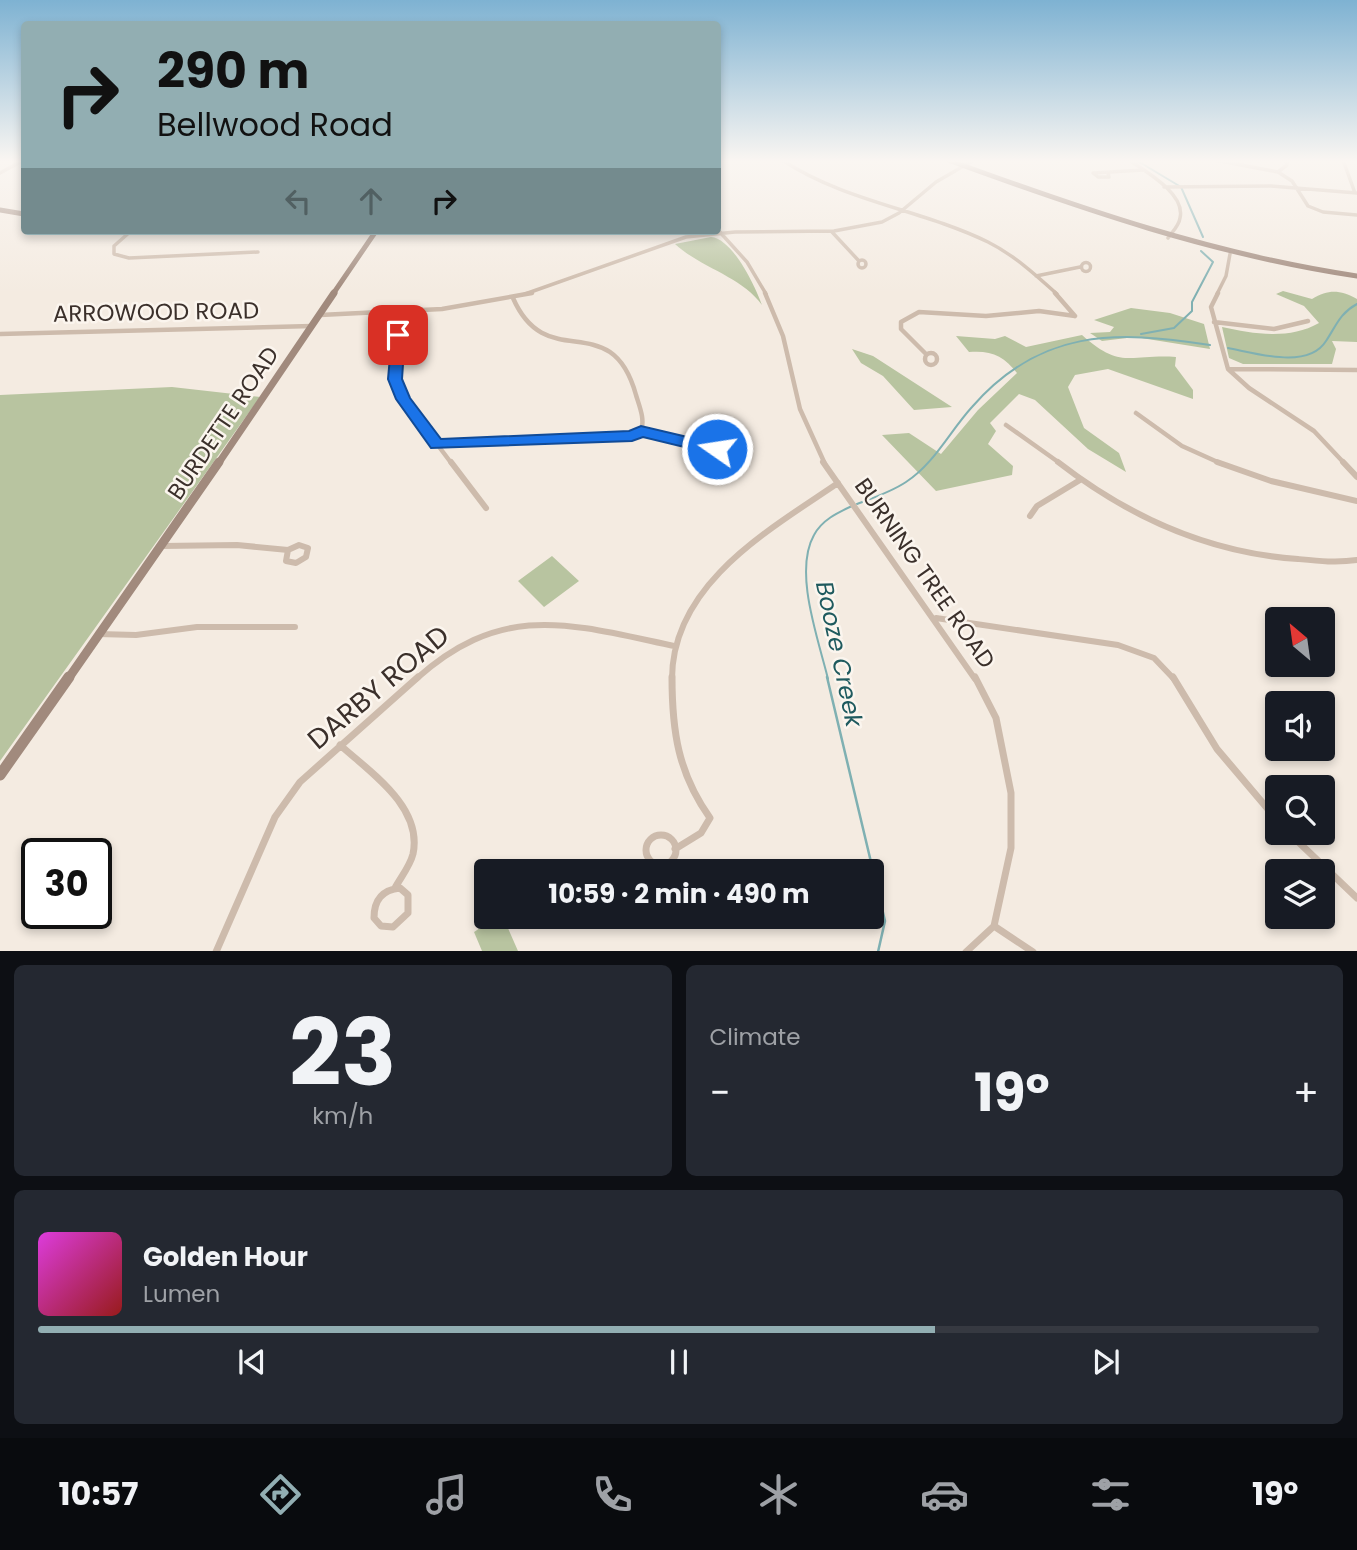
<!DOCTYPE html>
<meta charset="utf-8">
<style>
:root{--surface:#171b24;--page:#242831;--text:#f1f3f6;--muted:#9ea1a6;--line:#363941;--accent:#92aeb2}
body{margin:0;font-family:Poppins,sans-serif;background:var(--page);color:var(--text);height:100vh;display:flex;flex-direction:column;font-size:26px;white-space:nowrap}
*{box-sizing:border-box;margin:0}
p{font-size:23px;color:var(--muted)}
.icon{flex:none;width:38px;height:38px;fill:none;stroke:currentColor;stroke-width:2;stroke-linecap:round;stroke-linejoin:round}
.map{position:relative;height:951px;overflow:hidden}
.side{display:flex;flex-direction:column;gap:14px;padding:14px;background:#0d0f14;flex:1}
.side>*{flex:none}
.guide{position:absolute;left:21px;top:21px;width:700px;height:214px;border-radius:7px;box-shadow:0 4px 10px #0003;background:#92aeb2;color:#111;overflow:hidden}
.needle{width:46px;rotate:331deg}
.controls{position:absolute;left:1265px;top:607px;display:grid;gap:14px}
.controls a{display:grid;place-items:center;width:70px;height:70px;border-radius:7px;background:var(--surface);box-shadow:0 4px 10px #0003;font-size:35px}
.speed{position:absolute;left:21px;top:838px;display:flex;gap:14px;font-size:35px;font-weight:700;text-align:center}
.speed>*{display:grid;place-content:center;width:91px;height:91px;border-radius:50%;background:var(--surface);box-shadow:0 4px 10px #0003;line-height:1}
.speed .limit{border:4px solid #111;border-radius:10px;background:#fff;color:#111}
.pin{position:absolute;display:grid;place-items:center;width:60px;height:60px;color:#fff;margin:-30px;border-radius:14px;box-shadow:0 4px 10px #0006}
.me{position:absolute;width:77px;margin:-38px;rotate:283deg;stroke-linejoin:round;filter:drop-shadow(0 0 5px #0008)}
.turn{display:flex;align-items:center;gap:24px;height:147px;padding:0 21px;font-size:32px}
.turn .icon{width:91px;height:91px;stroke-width:2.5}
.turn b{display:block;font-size:49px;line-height:60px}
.lanes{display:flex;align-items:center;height:66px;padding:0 21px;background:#0003;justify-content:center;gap:35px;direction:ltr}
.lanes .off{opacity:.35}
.big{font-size:52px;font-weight:700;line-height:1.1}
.side .card{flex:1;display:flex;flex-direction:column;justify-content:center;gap:10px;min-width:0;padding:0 24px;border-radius:10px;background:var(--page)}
.side .dial{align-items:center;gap:0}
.dial b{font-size:91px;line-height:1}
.song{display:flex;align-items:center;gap:21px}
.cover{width:84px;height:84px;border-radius:10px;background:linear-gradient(135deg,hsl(300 70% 55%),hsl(0 70% 35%))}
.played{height:7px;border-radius:4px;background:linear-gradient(90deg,var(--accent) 70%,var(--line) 70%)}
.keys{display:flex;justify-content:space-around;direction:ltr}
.heat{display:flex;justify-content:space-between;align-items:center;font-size:38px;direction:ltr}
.side .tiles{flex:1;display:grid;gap:14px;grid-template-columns:1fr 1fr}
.card:last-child{grid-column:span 2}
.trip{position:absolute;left:474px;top:859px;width:410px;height:70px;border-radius:7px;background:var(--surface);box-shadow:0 4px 10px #0003;font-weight:700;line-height:70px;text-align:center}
.tab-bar{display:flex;height:112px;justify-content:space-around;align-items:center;background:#090b0e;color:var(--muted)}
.tab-bar .icon{width:49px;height:49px}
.tab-bar .selected{color:var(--accent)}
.tab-bar b{font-size:32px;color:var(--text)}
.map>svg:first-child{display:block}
.green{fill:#b8c4a0}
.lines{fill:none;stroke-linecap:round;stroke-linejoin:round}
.stream-far1{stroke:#7fb0b2;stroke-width:2}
.stream{stroke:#7fb0b2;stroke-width:2.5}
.street-far3{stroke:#cdbbac;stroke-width:3.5}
.street-far2{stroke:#cdbbac;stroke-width:4.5}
.street-far1{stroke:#cdbbac;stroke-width:6}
.street{stroke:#cdbbac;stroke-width:7}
.secondary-far3{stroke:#a18a7d;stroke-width:5}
.secondary-far2{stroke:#a18a7d;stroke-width:7}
.secondary-far1{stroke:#a18a7d;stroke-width:9}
.secondary{stroke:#a18a7d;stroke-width:11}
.route{fill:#1a73e8;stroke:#114b97;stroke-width:2}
.labels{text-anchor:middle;stroke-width:5;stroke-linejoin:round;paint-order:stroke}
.street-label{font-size:23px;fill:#3b302b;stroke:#fbf5ee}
.water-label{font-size:24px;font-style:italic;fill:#1f5a5e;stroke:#fbf5ee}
.near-street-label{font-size:28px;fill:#3b302b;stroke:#fbf5ee}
</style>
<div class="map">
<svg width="1357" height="952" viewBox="0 0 1357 952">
<rect width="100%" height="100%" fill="#f4ebe1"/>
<path class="green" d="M711,237c22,2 44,49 51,68 -21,-29 -61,-37 -87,-61z
M1283,291l29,8c17,-10 28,-9 45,0v43l-25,-1 4,8 -4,15h-89l-14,-6 -7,-31c32,7 67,13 97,-4l-15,-17 -28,-12z
M1131,308l39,5 34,11 6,25 -75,-12 -33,4 -12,-8 20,-1 4,-5 -20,-7z
M1082,335c39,35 48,19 94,22l-1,9 18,24v9l-85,-30 -33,6 -7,12 16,41 35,25 7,19 -38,-23 -53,-49 -16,-6 -29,29 6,8 -8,13 25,22 -1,9 -76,16 -54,-56 27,-2 32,21 37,-44 39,-37c-13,-17 -26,-23 -48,-21l-13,-16 39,3 10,-3 21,11z
M852,349l21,7 79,51 -38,3 -31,-34 -22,-13z
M172,387l88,10 -260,364v-366z
M552,556l27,25 -35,26 -26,-26z
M497,917h6l15,34h-36l-8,-19z"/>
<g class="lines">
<path class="stream-far1" d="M1136,160l45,27 22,50
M1141,334l33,-6 18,-17v-9l21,-40 -12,-11
M1228,348c27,5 80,22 98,-7 10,-15 14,-28 31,-37
M857,504c16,-6 34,-12 49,-22 28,-18 44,-51 66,-75 68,-78 143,-77 238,-62
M828,679c-9,-38 -35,-107 -14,-144 8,-15 23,-22 38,-29"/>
<path class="stream" d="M827,677l58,244 -7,31"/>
<path class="street-far3" d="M782,160c64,42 138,49 206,82 26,13 48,33 69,52
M1129,160c16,11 57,34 51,58 -1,8 -8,14 -12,20
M1215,160l63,12 14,9 16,25 15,6 34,3
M1343,160l12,33
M1278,172l9,-7 -1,-5
M0,173l24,-13
M1108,173l1,4h-11l-5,-4 50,-3
M1164,187l107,-1 86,7
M718,230l29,32 19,32
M131,231l-17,15v8l15,4 129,-6
M832,232l27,29
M858 264a4 4 0 1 1 8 0a4 4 0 1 1-8 0Z
M1081.5 267a4.5 4.5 0 1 1 9 0a4.5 4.5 0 1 1-9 0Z
M1036,276l44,-9
M525,294l161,-57 49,-5 99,-1 48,-9 17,-9 37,-31 38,-22
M1217,294l9,-18 4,-22"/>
<path class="street-far2" d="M765,293l18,43 17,73 25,55
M1055,293l20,23
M1218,293l-7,14 17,62 21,19 65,43 31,33
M513,298c34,78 98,7 123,97 4,13 9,24 5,37
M320,315l122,-6 90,-16
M403,315l-9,53 9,31 49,65
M1214,322l60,7 34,-8
M0,334l312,-8
M925 359a6 6 0 1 1 12 0a6 6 0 1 1-12 0Z
M926,354l-25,-25v-7l18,-10 67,4 53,-5 36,5
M1228,369l129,1
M1136,413l46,33 40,18
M1006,425l55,39
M437,444l195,-8 9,-4 76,17"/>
<path class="street-far1" d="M451,462l35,46
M823,462l152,217
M1058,462c71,55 150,91 240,97 20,2 39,4 59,1
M1217,462l54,19 86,20
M1343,462l14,15
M1030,516l7,-10 43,-26
M299,545l9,3 -2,9 -10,6 -10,-2 2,-11z
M162,546l75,-1 51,5
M936,618l182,27 36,13 20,21
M98,634l38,1 61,-8h98
M416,679c87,-78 154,-55 258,-33
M672,679c0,-95 97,-149 166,-196"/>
<path class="street" d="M672,677c0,54 6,96 38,141l-9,15 -26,16
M1173,677l44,72 61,72
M340,745c30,27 83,62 73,109 -3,12 -12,23 -18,34
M1289,833l68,65
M646 850a15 15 0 1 1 30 0a15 15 0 1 1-30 0Z
M400,888l8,7v18l-15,14 -12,-1 -7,-8c0,-18 8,-28 26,-30z
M994,926l39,26
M216,952l59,-135 25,-35 118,-105
M966,952l28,-26 17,-78v-55l-15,-75 -21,-41"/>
<path class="secondary-far3" d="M948,160c134,49 267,95 409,116
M0,210l24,4
M333,294l43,-63"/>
<path class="secondary-far2" d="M218,464l116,-171"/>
<path class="secondary-far1" d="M68,679l151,-217"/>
<path class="secondary" d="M0,775l69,-98"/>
</g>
<linearGradient id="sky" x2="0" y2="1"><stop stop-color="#7eb2d2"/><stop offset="0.55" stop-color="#faf6f2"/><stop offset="1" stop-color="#faf6f2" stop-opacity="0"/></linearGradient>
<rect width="1357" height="293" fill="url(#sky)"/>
<path class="route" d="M398,331l7,4 -3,44 8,19 31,41 188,-8 12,-5 76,18 8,5 -8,6 -74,-18 -11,4 -201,7 -35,-49 -8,-20 4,-44z"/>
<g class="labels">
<g class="street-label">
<text transform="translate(156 312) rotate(-1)" y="8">ARROWOOD ROAD</text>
<text transform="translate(223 423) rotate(-56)" y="8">BURDETTE ROAD</text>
<text transform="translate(925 573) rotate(55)" y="8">BURNING TREE ROAD</text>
</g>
<g class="water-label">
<text transform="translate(839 654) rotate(78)" y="8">Booze Creek</text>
</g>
<g class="near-street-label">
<text transform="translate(378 687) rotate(-40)" y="10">DARBY ROAD</text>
</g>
</g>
</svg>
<div class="controls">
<a><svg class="needle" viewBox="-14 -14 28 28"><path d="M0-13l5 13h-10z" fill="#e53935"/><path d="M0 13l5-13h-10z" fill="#9ea1a6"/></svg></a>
<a><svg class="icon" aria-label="sound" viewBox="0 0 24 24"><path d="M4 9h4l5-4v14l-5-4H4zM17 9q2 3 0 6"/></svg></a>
<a><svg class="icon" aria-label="search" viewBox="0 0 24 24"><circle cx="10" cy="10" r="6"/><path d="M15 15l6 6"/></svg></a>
<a><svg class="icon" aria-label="layers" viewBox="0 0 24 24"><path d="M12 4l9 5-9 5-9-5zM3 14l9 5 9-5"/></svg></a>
</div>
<div class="speed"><div class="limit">30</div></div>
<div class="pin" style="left:398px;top:335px;background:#d93025"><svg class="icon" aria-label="arrive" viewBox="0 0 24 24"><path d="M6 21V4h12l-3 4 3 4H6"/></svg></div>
<svg class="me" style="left:717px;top:449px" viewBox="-20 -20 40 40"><circle r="17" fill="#1a73e8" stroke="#fff" stroke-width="3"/><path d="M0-11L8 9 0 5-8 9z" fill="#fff"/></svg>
<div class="trip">10:59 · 2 min · 490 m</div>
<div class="guide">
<div class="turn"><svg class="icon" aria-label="right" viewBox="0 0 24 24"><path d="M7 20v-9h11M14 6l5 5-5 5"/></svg><div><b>290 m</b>Bellwood Road</div></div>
<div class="lanes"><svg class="icon off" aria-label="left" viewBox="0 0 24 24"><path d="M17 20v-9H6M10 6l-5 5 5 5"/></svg><svg class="icon off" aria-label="ahead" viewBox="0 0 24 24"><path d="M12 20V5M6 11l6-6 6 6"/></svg><svg class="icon" aria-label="right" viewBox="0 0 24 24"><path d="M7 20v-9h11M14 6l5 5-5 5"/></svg></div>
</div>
</div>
<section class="side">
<div class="tiles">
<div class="card dial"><b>23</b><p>km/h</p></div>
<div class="card"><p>Climate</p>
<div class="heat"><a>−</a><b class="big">19°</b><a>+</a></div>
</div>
<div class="card">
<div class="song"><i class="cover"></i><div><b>Golden Hour</b><p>Lumen</p></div></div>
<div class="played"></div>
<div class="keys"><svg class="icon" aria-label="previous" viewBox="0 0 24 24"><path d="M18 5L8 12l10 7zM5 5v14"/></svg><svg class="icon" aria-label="pause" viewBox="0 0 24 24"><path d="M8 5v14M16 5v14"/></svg><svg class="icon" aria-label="next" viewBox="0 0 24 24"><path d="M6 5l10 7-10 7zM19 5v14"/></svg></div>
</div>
</div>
</section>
<nav class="tab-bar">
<b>10:57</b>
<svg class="icon selected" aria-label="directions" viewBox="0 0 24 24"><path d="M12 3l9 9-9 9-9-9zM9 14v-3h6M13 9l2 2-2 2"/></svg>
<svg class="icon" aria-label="music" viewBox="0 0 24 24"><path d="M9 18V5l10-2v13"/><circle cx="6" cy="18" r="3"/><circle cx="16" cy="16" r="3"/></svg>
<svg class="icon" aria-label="phone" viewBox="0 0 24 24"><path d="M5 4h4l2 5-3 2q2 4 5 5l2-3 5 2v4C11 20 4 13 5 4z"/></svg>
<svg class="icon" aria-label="climate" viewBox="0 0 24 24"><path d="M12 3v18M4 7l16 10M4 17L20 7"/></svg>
<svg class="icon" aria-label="car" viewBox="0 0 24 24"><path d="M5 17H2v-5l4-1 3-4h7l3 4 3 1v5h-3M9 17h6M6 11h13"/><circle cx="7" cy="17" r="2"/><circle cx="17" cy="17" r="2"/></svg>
<svg class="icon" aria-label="filters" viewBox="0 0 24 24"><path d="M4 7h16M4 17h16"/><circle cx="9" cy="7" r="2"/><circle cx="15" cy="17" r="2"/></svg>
<b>19°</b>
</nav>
